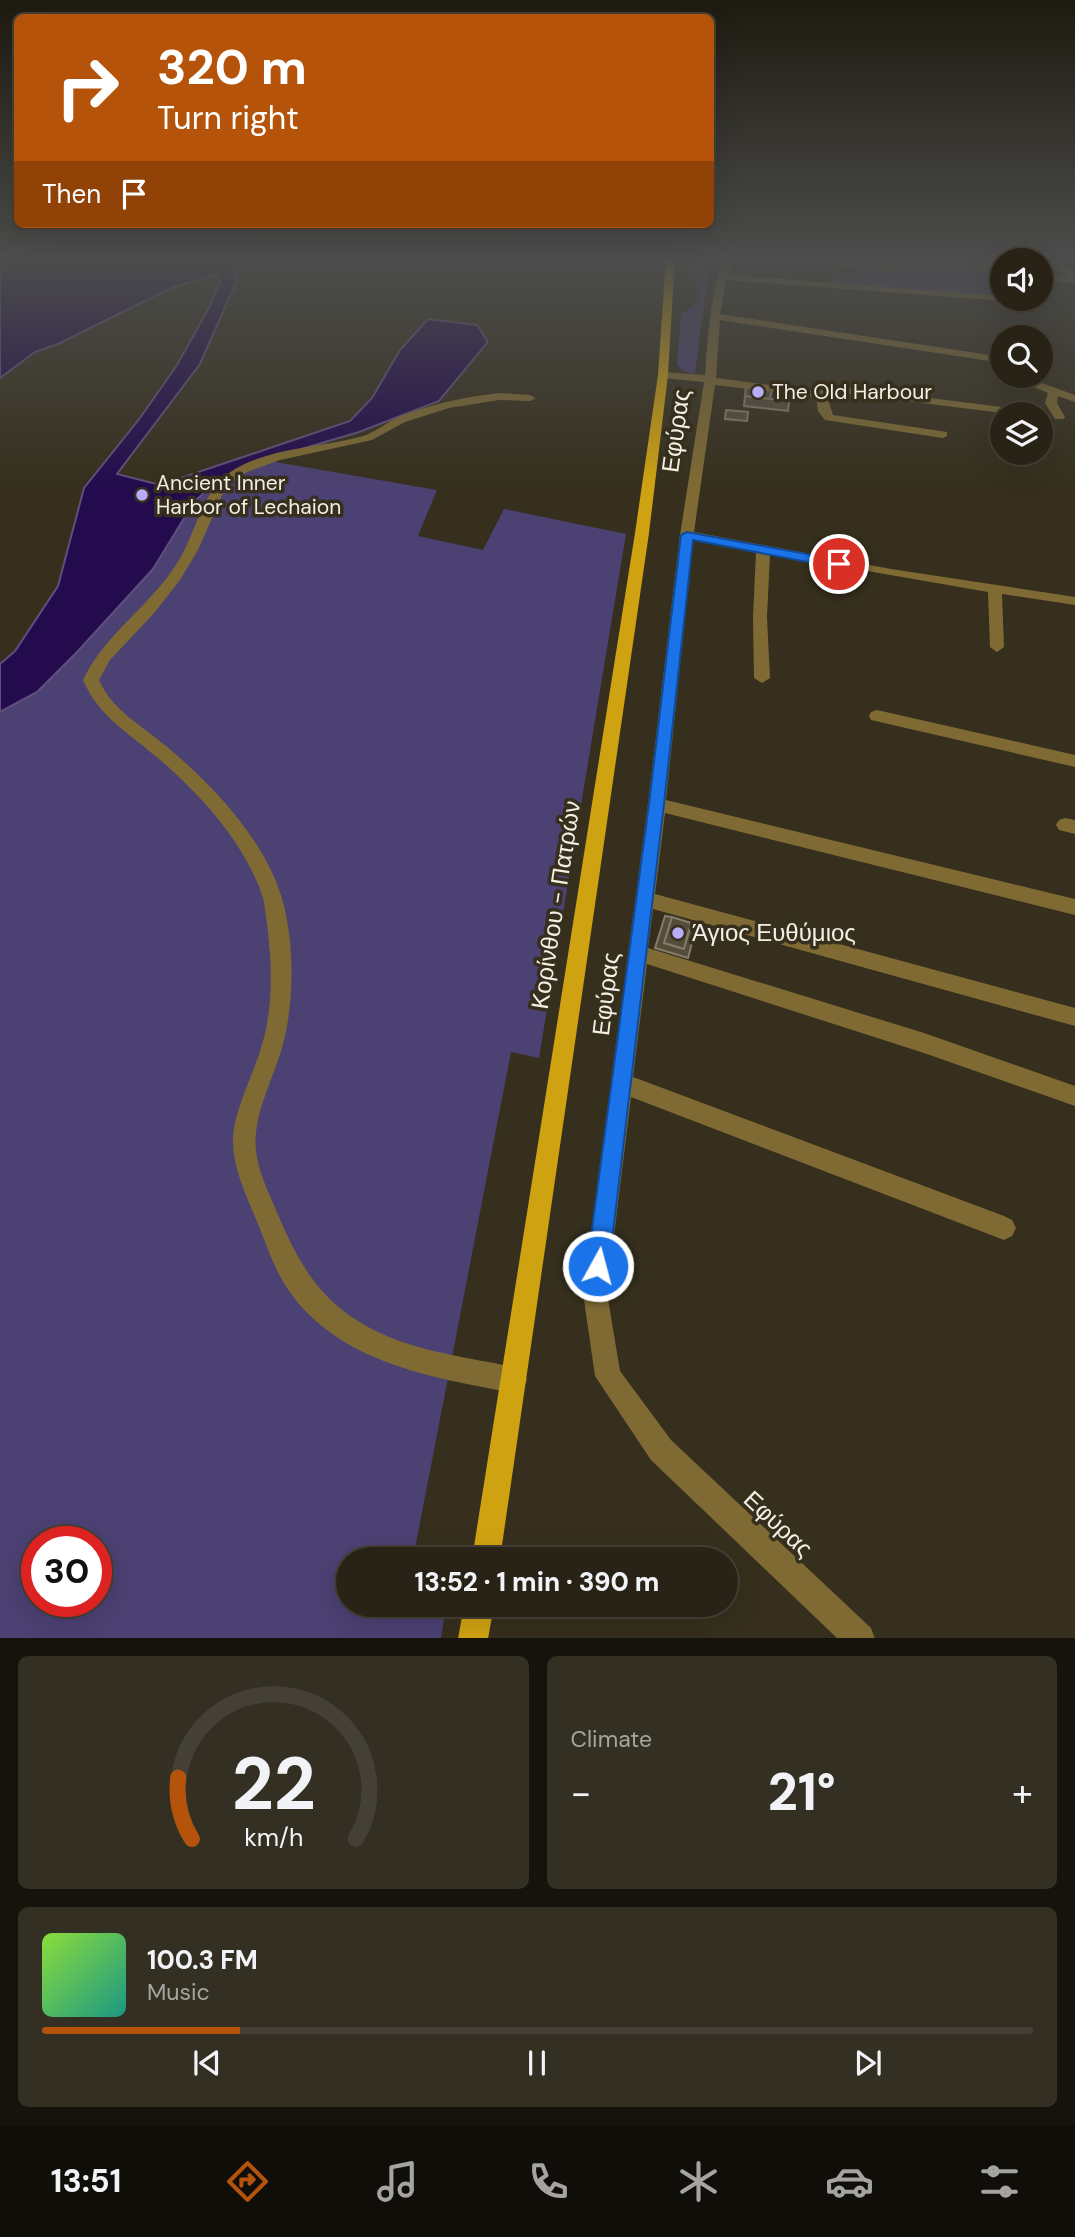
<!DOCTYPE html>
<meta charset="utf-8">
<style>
:root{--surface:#282316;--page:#342f23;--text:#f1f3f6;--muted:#a5a4a1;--line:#444035;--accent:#b45309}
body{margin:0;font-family:"DM Sans",sans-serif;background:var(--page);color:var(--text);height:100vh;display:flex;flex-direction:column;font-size:26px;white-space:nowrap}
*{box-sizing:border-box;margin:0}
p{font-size:23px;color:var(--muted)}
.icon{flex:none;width:38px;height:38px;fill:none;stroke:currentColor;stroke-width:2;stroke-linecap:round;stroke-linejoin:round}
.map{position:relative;height:1638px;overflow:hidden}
.side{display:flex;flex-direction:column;gap:18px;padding:18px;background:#16130c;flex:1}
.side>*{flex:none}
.guide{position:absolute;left:14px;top:14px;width:700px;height:214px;border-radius:10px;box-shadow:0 7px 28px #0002,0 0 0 2px var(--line);background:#b45309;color:#fff;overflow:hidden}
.controls{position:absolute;left:990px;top:248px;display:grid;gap:14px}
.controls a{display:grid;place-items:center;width:63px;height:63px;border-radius:50%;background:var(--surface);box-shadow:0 7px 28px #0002,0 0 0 2px var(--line);font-size:35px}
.speed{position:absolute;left:21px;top:1526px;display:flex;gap:14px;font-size:35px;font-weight:700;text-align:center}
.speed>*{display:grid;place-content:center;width:91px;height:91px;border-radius:50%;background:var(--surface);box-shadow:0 7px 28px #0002,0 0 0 2px var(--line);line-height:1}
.speed .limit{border:10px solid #d22;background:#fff;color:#111}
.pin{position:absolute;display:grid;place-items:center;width:60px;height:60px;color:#fff;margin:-30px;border:4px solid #fff;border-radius:50%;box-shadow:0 2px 7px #0007}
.me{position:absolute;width:77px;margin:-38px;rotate:7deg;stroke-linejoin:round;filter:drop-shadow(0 0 5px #0008)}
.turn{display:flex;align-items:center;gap:24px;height:147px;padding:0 28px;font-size:32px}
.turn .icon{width:91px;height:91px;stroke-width:2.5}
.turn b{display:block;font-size:49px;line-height:60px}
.then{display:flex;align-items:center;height:66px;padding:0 28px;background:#0003;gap:14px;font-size:26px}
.big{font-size:52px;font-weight:800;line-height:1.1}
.side .card{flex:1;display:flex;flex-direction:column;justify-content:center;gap:10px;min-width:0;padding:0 24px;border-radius:10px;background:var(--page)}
.side .dial{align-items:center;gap:0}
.dial svg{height:182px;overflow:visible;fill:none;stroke:var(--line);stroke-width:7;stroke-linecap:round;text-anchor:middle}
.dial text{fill:var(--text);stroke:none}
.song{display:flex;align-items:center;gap:21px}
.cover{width:84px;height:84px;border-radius:10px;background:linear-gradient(135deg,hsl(90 70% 55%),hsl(170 70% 35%))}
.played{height:7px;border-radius:4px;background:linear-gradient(90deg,var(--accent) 20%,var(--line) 20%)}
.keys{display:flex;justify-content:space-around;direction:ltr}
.heat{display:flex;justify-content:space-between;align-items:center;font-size:38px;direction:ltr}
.side .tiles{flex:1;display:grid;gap:18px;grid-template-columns:1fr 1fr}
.card:last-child{grid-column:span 2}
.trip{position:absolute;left:336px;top:1547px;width:402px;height:70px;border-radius:35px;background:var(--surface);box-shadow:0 7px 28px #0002,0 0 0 2px var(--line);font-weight:800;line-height:70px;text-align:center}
.menu{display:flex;height:112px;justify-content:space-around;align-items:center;background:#100e09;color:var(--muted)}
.menu .icon{width:49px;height:49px}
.menu .current{color:var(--accent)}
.menu b{font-size:32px;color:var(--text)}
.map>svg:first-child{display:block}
.green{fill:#4b4173;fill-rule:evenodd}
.water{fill:#230b4e;stroke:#614f7b;stroke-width:2}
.building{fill:#554d3b;stroke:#857c69;stroke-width:2}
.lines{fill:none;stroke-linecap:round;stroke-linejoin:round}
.minor{fill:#7f6a34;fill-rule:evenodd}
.major{fill:#cfa212;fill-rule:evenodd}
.route{fill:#1a73e8;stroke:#114b97;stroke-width:2}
.poi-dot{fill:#b8abf7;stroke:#362f1d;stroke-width:2.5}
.labels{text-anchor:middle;stroke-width:7;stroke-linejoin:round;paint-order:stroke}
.far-poi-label{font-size:21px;fill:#f3efe4;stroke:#362f1d;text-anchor:start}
.street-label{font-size:24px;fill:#f3efe4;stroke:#362f1d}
.poi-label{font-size:24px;fill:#f3efe4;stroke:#362f1d;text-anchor:start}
</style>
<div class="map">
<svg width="1075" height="1639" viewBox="0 0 1075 1639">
<rect width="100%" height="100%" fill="#362f1d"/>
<path class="green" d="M682,257h28l-15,117 -12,-3 -6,-6 4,-50 14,-11 5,-11 -13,-24 -6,-1z
M894,258l109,10v29l-169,-13 1,-10 18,2v-9l39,-1z
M264,460l173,30 -19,46 65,14 21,-41 122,25 -87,524 -28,-6 -98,507h-65v46h56v2l41,4 -4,27 -441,1v-927l37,-20 116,-123 41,-67 26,-24zM37,1542h59v59h-59z"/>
<path class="water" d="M0,257h287l-55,13 5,10 -37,84 -83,110 43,11 190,-64 22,-23 28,-48 28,-31 49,6 11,17 -49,59 -80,31 -95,28 -44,18 -26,24 -41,67 -75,82 -41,41 -37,20v-48l15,-13 43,-65 26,-98 56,-70 37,-53 33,-59 11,-27 -6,-5 -44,14 -113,56 -23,8 -35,26z"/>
<path class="building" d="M746,386l26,2 -2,11 -25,-3z
M745,396l44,5 -1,10 -44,-5z
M726,410l22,2 -1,9 -22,-2z
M665,916l7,1 -8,26 20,6 7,-26 6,1 -9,34 -33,-10z
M672,917l19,6 -7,26 -20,-6z"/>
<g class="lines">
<path class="minor" d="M725,257h9l-6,18 275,21 3,5 -280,-21 -6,34 283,43v6l-283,-43 -4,58 99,13 35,-3 152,19 6,3 -6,3 -152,-19 -23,2 6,19 114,17v4l-4,2 -118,-18 -7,-9 -2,-14 -101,-12 -21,147 197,37 184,28v8l-73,-11 2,53 -7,5 -7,-5 -2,-55 -218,-38 -3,63 3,61 -8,5 -8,-5 -1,-61 3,-65 -63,-12 -27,260 409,99v16l-410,-102 -10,81 420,114v18l-422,-117 -5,39 276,85 151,53v20l-151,-53 -277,-89 -14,113 371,139 8,4 4,8 -4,8 -8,4 -373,-143 -24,196 13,78 51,69 200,188 4,11h-37l-187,-179 -56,-84 -12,-83 65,-489 32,-269 24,-153 -41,-4 -5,-3 5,-3 42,3c3,-40 5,-80 20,-118z
M751,257h41l101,8 5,3 -5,3z
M904,257h30l69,8v6z
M1040,257h11l24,16v10l-34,-2v-6l27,2z
M1041,346l13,3 -13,3z
M1031,382h8l36,13v7l-17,-6 -1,7 8,14 -2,2h-8l-10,-16 3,-10 -17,-7z
M499,393l31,2 6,3 -6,3 -31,-1 -50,8 -44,14 -33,18 -92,20 -33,12 -12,8 -13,15 -24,55 -18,30 -25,32 -45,48 -11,20c13,30 42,45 67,66 46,38 96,91 115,149 14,44 14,112 0,156 -8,27 -22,53 -25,81 -3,25 7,48 17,71 24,57 44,99 103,128 31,16 67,22 101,29 16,3 32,5 46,11l4,9 -4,9 -9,4c-80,-15 -175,-30 -225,-102 -15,-21 -23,-48 -33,-72 -12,-29 -27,-59 -22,-91 5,-28 19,-53 27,-80 13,-42 11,-83 6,-125 -2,-11 -2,-21 -6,-31 -19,-52 -61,-98 -102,-133 -29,-25 -60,-42 -76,-79 22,-47 70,-76 96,-120 17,-28 23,-68 50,-87 38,-26 91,-25 134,-37 13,-4 24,-14 37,-20 32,-12 65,-19 99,-23z
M877,710l198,45v12l-204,-47 -2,-4 2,-4z
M1065,818l10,2v14l-16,-4 -3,-5 3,-5z"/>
<path class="major" d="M666,257h9l-7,118 -19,158 -149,1026h-28l163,-1026 23,-158z
M464,1605h30l-6,34h-30z"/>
</g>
<linearGradient id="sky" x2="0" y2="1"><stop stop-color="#1e1a10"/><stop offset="0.53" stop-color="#4c4d4c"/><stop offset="1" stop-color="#4c4d4c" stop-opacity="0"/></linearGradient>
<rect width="1075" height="487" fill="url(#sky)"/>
<path class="route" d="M687,532l152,28 7,4 -7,4 -146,-28 -29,264 -55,462 -3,8 -8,3 -8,-3 -3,-8 62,-462 32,-269z"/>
<g class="poi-dot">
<circle cx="758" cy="392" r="7"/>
<circle cx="142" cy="495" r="7"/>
<circle cx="678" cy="933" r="7"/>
</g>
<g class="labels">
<g class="far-poi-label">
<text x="772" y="399">The Old Harbour</text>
<text x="156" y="490">Ancient Inner<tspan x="156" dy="24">Harbor of Lechaion</tspan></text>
</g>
<g class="street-label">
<text transform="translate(676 431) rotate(-82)" y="8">Εφύρας</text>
<text transform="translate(556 905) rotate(-81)" y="8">Κορίνθου - Πατρών</text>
<text transform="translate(606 994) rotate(-83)" y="8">Εφύρας</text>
<text transform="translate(778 1524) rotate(43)" y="8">Εφύρας</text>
</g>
<g class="poi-label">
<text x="692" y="941">Άγιος Ευθύμιος</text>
</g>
</g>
</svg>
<div class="controls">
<a><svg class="icon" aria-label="sound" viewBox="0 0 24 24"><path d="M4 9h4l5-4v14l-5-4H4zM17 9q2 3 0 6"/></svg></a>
<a><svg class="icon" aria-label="search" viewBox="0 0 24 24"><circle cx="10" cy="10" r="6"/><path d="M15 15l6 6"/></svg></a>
<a><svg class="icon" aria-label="layers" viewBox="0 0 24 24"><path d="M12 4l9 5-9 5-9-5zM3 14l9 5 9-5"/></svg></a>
</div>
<div class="speed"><div class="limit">30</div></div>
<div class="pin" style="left:839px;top:564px;background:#d93025"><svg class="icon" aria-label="arrive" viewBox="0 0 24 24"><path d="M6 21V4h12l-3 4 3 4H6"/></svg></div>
<svg class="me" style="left:598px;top:1266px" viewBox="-20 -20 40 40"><circle r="17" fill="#1a73e8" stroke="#fff" stroke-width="3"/><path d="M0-11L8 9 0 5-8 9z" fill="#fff"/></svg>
<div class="trip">13:52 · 1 min · 390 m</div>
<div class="guide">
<div class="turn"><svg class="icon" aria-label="right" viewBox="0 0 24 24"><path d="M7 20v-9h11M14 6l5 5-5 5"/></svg><div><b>320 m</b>Turn right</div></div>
<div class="then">Then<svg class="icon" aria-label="arrive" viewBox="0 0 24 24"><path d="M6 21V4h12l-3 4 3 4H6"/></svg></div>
</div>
</div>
<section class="side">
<div class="tiles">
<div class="card dial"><svg viewBox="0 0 100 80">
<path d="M14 69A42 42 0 1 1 86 69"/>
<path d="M14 69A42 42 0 0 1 8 42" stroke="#b45309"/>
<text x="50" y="56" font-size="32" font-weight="700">22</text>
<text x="50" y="72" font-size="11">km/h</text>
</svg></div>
<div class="card"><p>Climate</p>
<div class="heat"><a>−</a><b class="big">21°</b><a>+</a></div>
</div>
<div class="card">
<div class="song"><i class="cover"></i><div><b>100.3 FM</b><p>Music</p></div></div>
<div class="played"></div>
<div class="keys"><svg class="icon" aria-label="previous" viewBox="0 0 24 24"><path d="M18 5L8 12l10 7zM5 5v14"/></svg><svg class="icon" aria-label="pause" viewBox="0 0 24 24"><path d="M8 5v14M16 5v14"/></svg><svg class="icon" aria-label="next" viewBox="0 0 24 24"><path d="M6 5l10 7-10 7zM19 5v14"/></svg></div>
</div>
</div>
</section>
<nav class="menu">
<b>13:51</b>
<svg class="icon current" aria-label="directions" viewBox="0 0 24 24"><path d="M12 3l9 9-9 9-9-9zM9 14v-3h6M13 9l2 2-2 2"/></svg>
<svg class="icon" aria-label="music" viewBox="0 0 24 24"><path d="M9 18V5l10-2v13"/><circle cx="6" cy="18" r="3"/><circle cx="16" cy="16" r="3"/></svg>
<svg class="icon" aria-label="phone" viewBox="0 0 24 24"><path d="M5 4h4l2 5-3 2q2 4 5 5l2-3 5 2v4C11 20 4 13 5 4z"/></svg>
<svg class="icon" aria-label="climate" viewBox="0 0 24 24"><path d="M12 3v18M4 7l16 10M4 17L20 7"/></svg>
<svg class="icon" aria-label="car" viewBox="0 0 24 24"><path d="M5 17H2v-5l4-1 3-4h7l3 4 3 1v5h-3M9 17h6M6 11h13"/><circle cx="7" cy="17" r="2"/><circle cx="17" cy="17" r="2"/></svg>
<svg class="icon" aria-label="filters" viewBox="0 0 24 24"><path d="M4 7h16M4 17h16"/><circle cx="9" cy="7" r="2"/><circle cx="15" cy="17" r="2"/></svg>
</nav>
